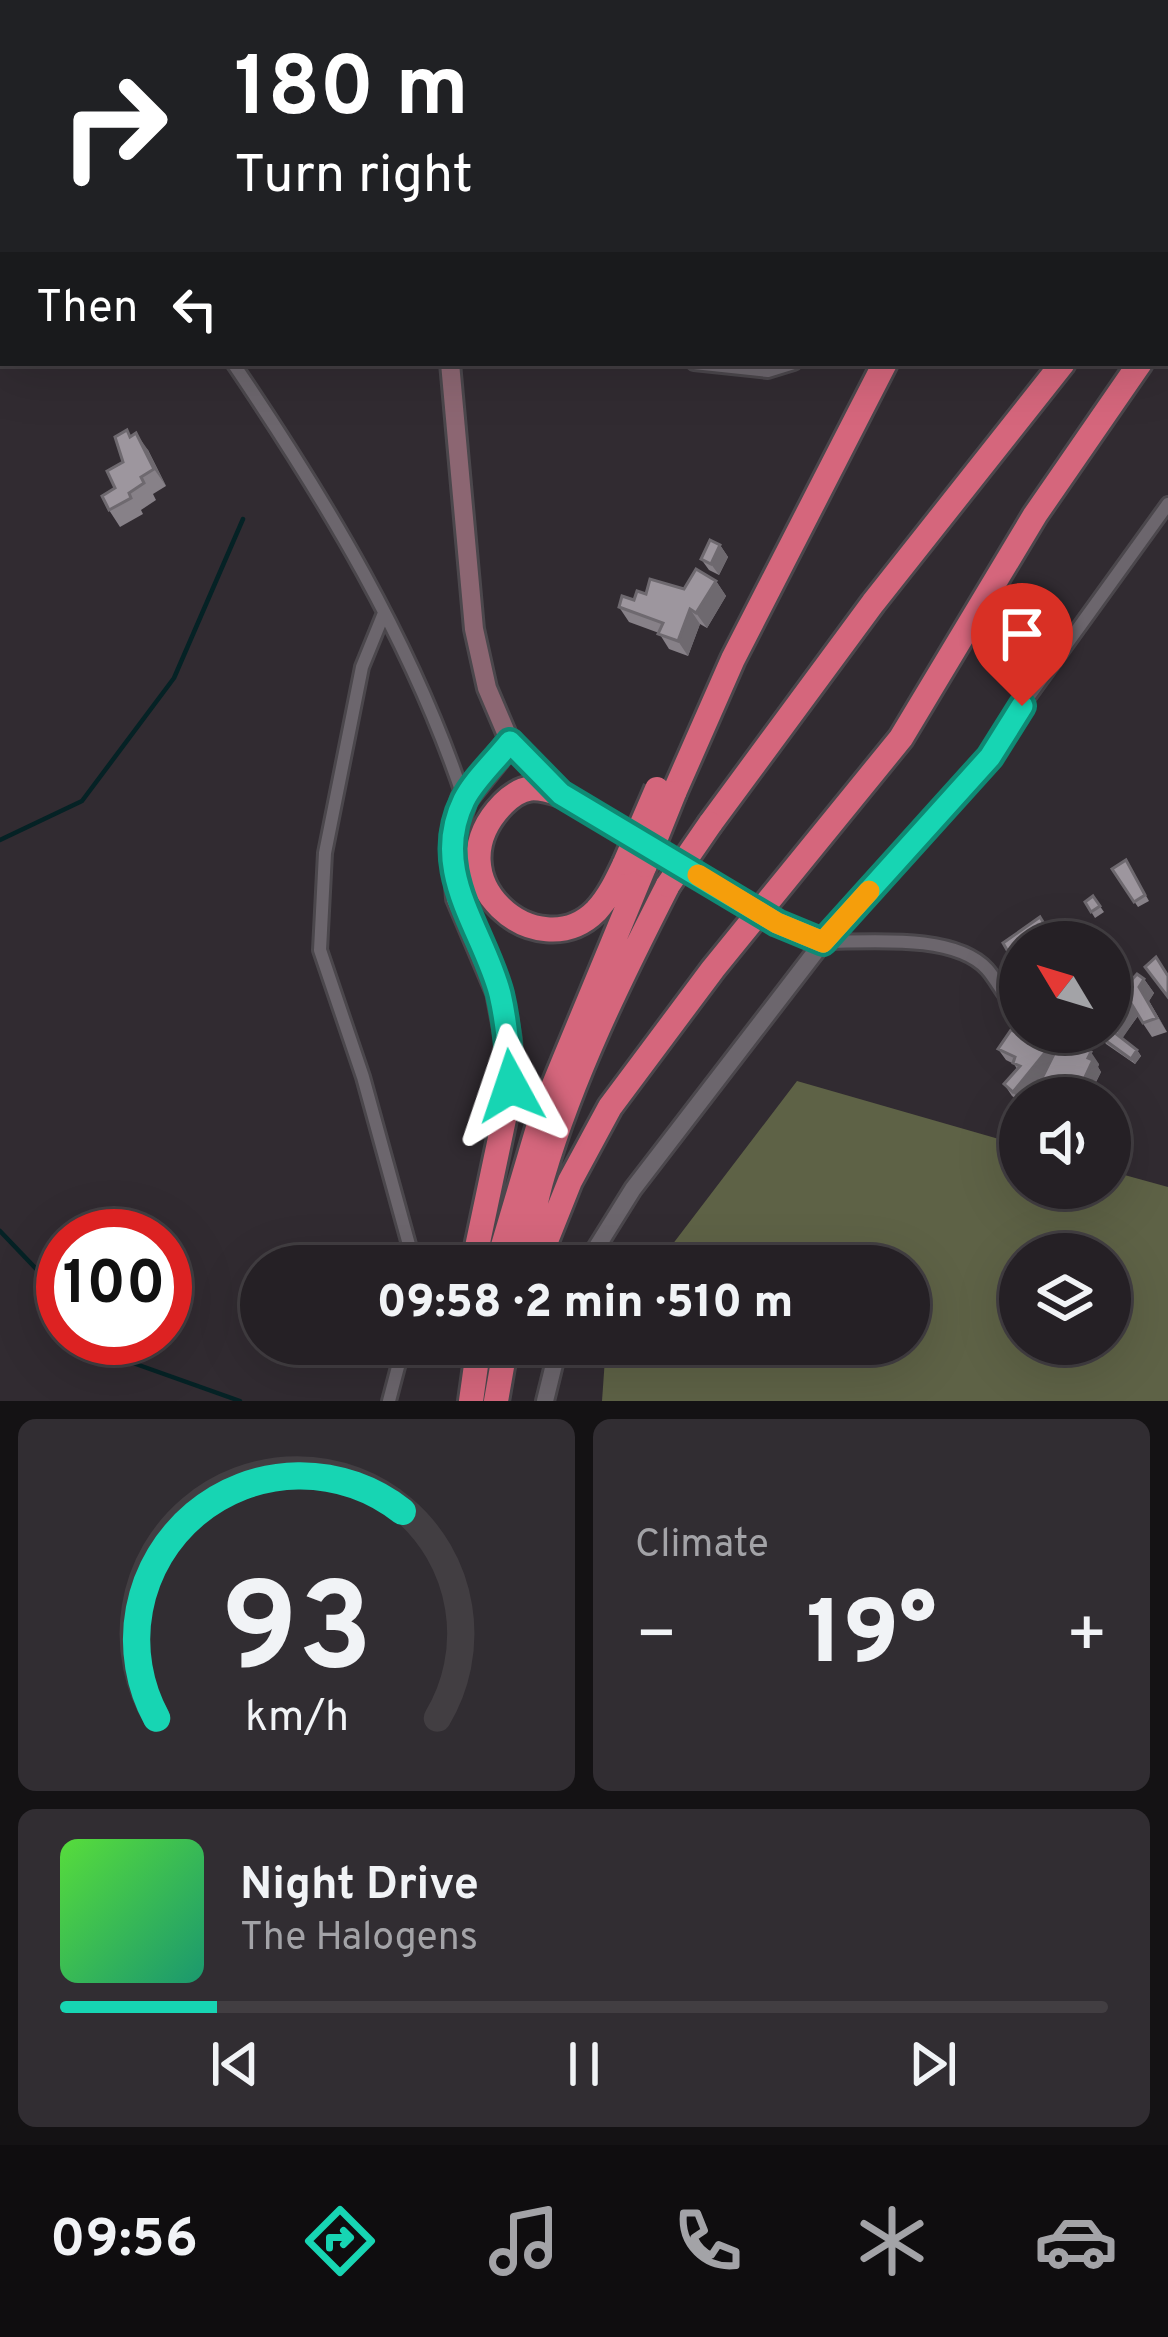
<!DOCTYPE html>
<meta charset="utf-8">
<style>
:root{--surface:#252025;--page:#312d32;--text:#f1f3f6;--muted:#a3a3a7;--line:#423e42;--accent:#17d5b3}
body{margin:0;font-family:Overpass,sans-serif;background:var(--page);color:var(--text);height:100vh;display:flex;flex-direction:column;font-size:45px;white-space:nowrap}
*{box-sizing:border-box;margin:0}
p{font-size:39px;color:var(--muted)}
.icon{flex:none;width:66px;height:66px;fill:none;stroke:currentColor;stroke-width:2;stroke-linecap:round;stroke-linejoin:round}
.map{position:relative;height:1401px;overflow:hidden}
.side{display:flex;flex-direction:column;gap:18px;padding:18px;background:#141214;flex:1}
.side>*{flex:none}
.banner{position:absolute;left:0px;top:0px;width:1170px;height:366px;box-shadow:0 12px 48px #0002,0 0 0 3px var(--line);background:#202124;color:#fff;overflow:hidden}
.needle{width:78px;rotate:308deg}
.controls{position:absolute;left:999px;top:921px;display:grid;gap:24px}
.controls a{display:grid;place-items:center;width:132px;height:132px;border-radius:50%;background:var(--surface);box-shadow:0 12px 48px #0002,0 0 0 3px var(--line);font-size:60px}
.speed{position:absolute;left:36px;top:1209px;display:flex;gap:24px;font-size:60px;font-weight:700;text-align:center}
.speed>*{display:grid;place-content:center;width:156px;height:156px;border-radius:50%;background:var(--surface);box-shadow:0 12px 48px #0002,0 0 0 3px var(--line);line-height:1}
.speed .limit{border:18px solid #d22;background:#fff;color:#111}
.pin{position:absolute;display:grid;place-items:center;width:102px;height:102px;color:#fff;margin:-123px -51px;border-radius:50% 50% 50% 0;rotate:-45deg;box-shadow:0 0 12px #0007}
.pin .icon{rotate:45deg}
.me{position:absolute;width:132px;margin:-66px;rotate:355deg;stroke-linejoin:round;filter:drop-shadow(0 0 9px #0008)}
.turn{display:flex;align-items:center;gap:42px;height:252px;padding:0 36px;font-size:54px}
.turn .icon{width:156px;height:156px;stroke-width:2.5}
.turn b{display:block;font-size:84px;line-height:102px}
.then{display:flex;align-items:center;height:114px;padding:0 36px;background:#0003;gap:24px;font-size:45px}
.big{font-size:90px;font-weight:800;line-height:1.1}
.side .tile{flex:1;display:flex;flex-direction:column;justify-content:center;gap:18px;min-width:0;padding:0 42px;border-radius:18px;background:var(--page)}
.side .dial{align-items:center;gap:0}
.dial svg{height:312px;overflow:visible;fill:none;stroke:var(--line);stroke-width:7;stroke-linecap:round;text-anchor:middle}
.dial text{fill:var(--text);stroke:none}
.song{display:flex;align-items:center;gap:36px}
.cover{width:144px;height:144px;border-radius:18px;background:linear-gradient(135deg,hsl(110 70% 55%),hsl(160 70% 35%))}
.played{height:12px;border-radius:6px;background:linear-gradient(90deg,var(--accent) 15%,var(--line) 15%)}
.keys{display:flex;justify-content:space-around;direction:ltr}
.heat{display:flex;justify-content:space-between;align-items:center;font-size:66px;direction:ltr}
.side .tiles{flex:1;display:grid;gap:18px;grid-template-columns:1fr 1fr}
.tile:last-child{grid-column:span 2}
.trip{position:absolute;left:240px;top:1245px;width:690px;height:120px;border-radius:60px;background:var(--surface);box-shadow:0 12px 48px #0002,0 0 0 3px var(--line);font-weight:800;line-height:120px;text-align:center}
.tab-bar{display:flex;height:192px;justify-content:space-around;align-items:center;background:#0f0d0f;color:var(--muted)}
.tab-bar .icon{width:84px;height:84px}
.tab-bar .on{color:var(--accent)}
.tab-bar b{font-size:54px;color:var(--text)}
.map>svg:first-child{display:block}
.forest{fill:#5e6246;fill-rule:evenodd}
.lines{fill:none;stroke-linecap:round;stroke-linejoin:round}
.stream{stroke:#052225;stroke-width:4.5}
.minor-casing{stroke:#4b474c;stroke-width:18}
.tertiary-casing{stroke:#4b474c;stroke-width:22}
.secondary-casing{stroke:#4b474c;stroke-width:24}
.motorway-casing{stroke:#4b474c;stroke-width:30}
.minor{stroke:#6c666d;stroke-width:12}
.tertiary{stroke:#6c666d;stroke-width:16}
.secondary{stroke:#8c6672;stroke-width:18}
.motorway{stroke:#d5667c;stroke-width:24}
.motorway-bridge-casing{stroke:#4b474c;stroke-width:30;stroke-linecap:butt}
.motorway-bridge{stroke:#d5667c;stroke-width:24}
.wall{fill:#878188}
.shaded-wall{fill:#6e696f}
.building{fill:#9d969e;stroke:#6e696f;stroke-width:3}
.route-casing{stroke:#0f8a74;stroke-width:30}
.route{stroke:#17d5b3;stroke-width:21}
.slow{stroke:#f59e0b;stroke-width:21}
</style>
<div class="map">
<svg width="1168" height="1401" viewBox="0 0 1168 1401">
<rect width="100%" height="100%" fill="#312b31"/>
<path class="forest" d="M797,1081l223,64v43h90v-17l58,16v214h-566l4,-57h303v-78h-253zM1020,1254h90v90h-90z"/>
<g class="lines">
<path class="stream" d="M0,840l82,-39 92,-123 69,-159
M0,1231l63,66
M101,1338l18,20 121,43"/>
<g class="minor-casing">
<path id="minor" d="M62,0l2,3
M1021,3l2,-3
M233,363c92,136 179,279 231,436
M694,363l74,8 26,-8
M384,613l-22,54 -37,186 -5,97 43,127 48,175 -1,14
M823,942l167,-185 32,-51 146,-202
M823,942c45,0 131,-9 164,27 8,9 14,21 22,31l11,-3
M389,1401l15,-57"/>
</g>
<g class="tertiary-casing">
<path id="tertiary" d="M585,1266l48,-77 190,-247 -61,-29
M545,1401l14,-57"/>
</g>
<g class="secondary-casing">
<path id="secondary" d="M340,0l2,3
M450,363l24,266 13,59 23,54 51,52 201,119"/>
</g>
<g class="motorway-casing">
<path id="motorway" d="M1096,3l2,-3
M1167,202l1,-2
M1167,318l1,-1
M674,793l59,-134 152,-296
M561,794c-25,-8 -38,-10 -58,10 -73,75 35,165 93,107 13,-14 21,-31 29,-48
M710,824l163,-221 190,-240
M473,1266l38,-180 -3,-47 -9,-47 -40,-94 -5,-65 10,-34 46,-57
M497,1266l46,-155 102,-246
M523,1266c6,-30 11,-61 20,-91 30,-101 77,-196 125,-290
M536,1266l34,-85 40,-74 103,-138 188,-231 134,-223 105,-152
M471,1401l8,-57
M496,1401l10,-57"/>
</g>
<use href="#minor" class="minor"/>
<use href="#tertiary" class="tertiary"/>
<use href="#secondary" class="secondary"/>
<use href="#motorway" class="motorway"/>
<g class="motorway-bridge-casing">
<path id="motorway-bridge" d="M625,863l32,-74
M645,865l29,-72
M668,885l42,-61"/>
</g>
<use href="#motorway-bridge" class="motorway-bridge"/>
</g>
<path class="wall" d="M131,436l17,14 18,36 -13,8 3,6 -15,10 2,4 -23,13 -11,-17z
M720,545l8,12 -9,18 -10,-5 -8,-11z
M716,581l10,15 -19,32 -7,-4 -12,32 -19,-7 -10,-16 -30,-11 -10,-15 27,-13 38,-5z
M1126,860l23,41 -11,6 -26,-38z
M1093,896l11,16 -9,6 -10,-16z
M1144,979l10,14 -5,8 18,31 -15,5 -14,-21 -16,22 15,12 4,6 -6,8 -29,-20 -4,-6 8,-6v-28z
M998,1049l58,1 43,14 -1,3 3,5 -6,12 6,8 -3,6h-66l13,-25 -21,25h-4v4l-8,-6 -8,-12 13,-15 -3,-5 -8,-4z"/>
<path class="shaded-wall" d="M136,433l12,17 18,36 -12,-17z
M720,545l8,12 -9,18 -8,-11z
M716,581l10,15 -19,32 -11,-15z
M690,609l10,15 -12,32 -10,-15z
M1144,979l10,14 -5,8 18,31 -28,-45z
M1129,1000l10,14 -17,25 -10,-15z
M1052,1044l7,11 -35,43h-4v4l-7,-10z
M1137,1050l4,6 -6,8 -4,-5z
M1091,1052l8,12 -1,3 3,5 -6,12 6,8 -3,6h-13v-21z"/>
<path class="building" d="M877,0h33l-2,3h-27z
M127,430l3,7 6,-4 18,36 -13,8 3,6 -15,10 2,5 -22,12 -7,-14 13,-8 -8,-17 16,-9 -8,-25z
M710,540l10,5 -9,19 -10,-5z
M696,569l20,12 -20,32 -6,-4 -12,32 -20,-7 5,-11 -44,-16 3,-11 12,4 3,-9 9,3 4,-15 34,10z
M1126,860l19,35 -11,7 -22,-33z
M1093,896l7,10 -9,6 -6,-10z
M1040,917l11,18 8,-5 7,12h-46v26l-2,1 -15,-26z
M1156,957l12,19v21l-23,-30z
M1137,974l7,5 -5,8 18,31 -14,5 -14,-23 -17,24 -2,-1v-19z
M1110,1029l27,21 -6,9 -29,-21 4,-6h4z
M1011,1030l15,7 2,-4 24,11 -39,48 -9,-8 16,-18 -7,-3 2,-6 -17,-8z
M1062,1038l29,14 -3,6 5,2 -8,17 8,4 -8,17 -25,-2 -1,2h-27z"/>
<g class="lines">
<g class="route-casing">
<path id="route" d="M511,1086c-2,-31 -4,-62 -11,-92 -17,-65 -71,-123 -36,-194 10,-20 32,-40 46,-58l51,52 216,129 46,19 167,-185 32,-51"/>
</g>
<use href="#route" class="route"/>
<path class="slow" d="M698,875l79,48 46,19 46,-51"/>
</g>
</svg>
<div class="controls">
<a><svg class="needle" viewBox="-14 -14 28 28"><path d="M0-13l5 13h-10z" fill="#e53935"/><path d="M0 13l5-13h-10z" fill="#a3a3a7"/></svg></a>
<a><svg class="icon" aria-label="sound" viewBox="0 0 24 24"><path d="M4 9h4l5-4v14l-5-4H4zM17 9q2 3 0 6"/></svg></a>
<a><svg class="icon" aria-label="layers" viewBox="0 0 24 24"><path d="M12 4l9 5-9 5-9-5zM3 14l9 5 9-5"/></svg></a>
</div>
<div class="speed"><div class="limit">100</div></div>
<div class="pin" style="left:1022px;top:706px;background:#d93025"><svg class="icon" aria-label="arrive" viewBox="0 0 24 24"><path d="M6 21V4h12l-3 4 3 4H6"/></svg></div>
<svg class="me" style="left:511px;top:1086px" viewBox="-20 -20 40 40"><path d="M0-17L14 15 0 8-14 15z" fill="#17d5b3" stroke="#fff" stroke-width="4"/></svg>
<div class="trip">09:58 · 2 min · 510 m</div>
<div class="banner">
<div class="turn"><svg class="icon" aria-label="right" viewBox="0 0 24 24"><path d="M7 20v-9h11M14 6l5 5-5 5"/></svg><div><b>180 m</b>Turn right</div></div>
<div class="then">Then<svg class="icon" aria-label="left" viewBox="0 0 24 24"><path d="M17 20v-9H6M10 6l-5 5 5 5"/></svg></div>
</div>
</div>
<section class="side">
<div class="tiles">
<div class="tile dial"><svg viewBox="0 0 100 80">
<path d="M14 69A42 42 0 1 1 86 69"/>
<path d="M14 69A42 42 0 0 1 77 16" stroke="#17d5b3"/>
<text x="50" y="56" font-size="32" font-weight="700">93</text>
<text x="50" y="72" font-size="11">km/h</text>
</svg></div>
<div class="tile"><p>Climate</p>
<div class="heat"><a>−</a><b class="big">19°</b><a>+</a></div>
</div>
<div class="tile">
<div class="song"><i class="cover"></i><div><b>Night Drive</b><p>The Halogens</p></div></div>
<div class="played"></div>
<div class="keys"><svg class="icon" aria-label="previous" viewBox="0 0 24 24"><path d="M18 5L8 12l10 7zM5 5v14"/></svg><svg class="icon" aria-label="pause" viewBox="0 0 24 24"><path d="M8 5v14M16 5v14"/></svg><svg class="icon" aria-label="next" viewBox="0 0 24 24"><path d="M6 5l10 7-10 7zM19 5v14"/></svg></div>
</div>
</div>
</section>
<nav class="tab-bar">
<b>09:56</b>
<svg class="icon on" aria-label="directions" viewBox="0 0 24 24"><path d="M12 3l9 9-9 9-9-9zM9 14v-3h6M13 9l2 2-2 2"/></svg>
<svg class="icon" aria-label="music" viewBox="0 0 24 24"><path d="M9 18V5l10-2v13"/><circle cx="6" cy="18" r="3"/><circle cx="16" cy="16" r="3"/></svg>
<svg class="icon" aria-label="phone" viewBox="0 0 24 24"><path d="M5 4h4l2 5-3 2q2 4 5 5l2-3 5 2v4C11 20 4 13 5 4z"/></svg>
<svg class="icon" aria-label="climate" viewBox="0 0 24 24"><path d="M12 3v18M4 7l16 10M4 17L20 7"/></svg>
<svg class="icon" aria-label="car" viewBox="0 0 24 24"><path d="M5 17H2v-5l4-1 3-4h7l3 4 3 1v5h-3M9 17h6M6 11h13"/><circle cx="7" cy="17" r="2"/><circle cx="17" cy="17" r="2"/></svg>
</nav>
